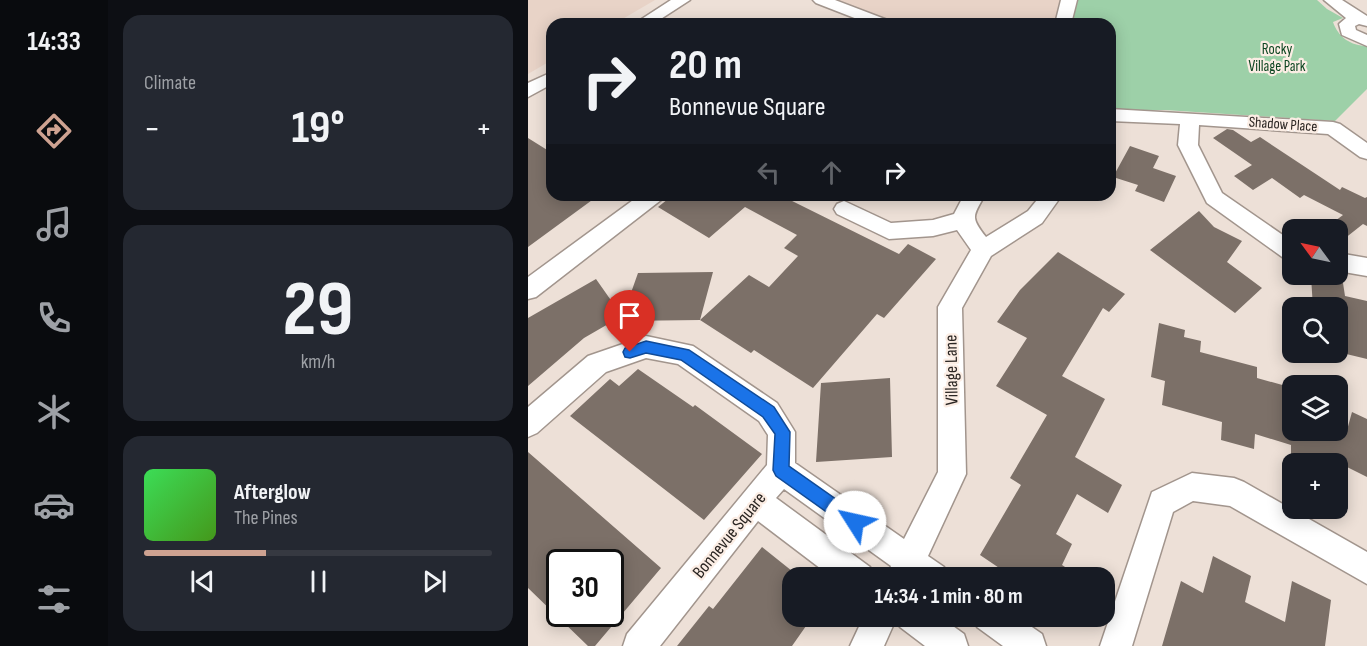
<!DOCTYPE html>
<meta charset="utf-8">
<style>
:root{--surface:#171b24;--page:#242831;--text:#f1f3f6;--muted:#9ea1a6;--line:#363941;--accent:#cea291}
body{margin:0;font-family:"Sofia Sans Condensed",sans-serif;background:var(--page);color:var(--text);height:100vh;display:flex;flex-direction:column;font-size:22px;white-space:nowrap}
*{box-sizing:border-box;margin:0}
p{font-size:20px;color:var(--muted)}
.icon{flex:none;width:33px;height:33px;fill:none;stroke:currentColor;stroke-width:2;stroke-linecap:round;stroke-linejoin:round}
.map{position:relative;flex:1;overflow:hidden}
.side{display:flex;flex-direction:column;gap:15px;padding:15px;background:#0d0f14;width:420px}
.side>*{flex:none}
.guide{position:absolute;left:18px;top:18px;width:570px;height:183px;border-radius:18px;box-shadow:0 3px 15px #0003;background:#171b24;color:var(--text);overflow:hidden}
.needle{width:39px;rotate:303deg}
.fabs{position:absolute;left:754px;top:219px;display:grid;gap:12px}
.fabs a{display:grid;place-items:center;width:66px;height:66px;border-radius:12px;background:var(--surface);box-shadow:0 3px 15px #0003;font-size:30px}
.speed{position:absolute;left:18px;top:549px;display:flex;gap:12px;font-size:30px;font-weight:700;text-align:center}
.speed>*{display:grid;place-content:center;width:78px;height:78px;border-radius:50%;background:var(--surface);box-shadow:0 3px 15px #0003;line-height:1}
.speed .limit{border:3px solid #111;border-radius:9px;background:#fff;color:#111}
.pin{position:absolute;display:grid;place-items:center;width:51px;height:51px;color:#fff;margin:-62px -26px;border-radius:50% 50% 50% 0;rotate:-45deg;box-shadow:0 0 6px #0007}
.pin .icon{rotate:45deg}
.me{position:absolute;width:66px;margin:-33px;rotate:305deg;stroke-linejoin:round;filter:drop-shadow(0 0 4px #0008)}
.turn{display:flex;align-items:center;gap:21px;height:126px;padding:0 24px;font-size:27px}
.turn .icon{width:78px;height:78px;stroke-width:2.5}
.turn b{display:block;font-size:42px;line-height:51px}
.lanes{display:flex;align-items:center;height:57px;padding:0 24px;background:#0003;justify-content:center;gap:30px;direction:ltr}
.lanes .off{opacity:.35}
.big{font-size:45px;font-weight:700;line-height:1.1}
.side .card{flex:1;display:flex;flex-direction:column;justify-content:center;gap:9px;min-width:0;padding:0 21px;border-radius:18px;background:var(--page)}
.side .dial{align-items:center;gap:0}
.dial b{font-size:78px;line-height:1}
.song{display:flex;align-items:center;gap:18px}
.cover{width:72px;height:72px;border-radius:9px;background:linear-gradient(135deg,hsl(130 70% 55%),hsl(100 70% 35%))}
.played{height:6px;border-radius:3px;background:linear-gradient(90deg,var(--accent) 35%,var(--line) 35%)}
.keys{display:flex;justify-content:space-around;direction:ltr}
.heat{display:flex;justify-content:space-between;align-items:center;font-size:33px;direction:ltr}
.trip{position:absolute;left:254px;top:567px;width:333px;height:60px;border-radius:18px;background:var(--surface);box-shadow:0 3px 15px #0003;font-weight:700;line-height:60px;text-align:center}
main{display:flex;flex:1;min-height:0}
.tab-bar{display:flex;flex-direction:column;width:108px;justify-content:space-around;align-items:center;background:#090b0e;color:var(--muted)}
.tab-bar .icon{width:42px;height:42px}
.tab-bar .on{color:var(--accent)}
.tab-bar b{font-size:27px;color:var(--text)}
.map>svg:first-child{display:block}
.built{fill:#e8d3c7}
.green{fill:#9dd0a8}
.building{fill:#7c7068;fill-rule:evenodd}
.lines{fill:none;stroke-linecap:round;stroke-linejoin:round}
.minor-casing{stroke:#a2958d;stroke-width:3}
.minor{fill:#fff;fill-rule:evenodd}
.route{fill:#1a73e8;stroke:#114b97;stroke-width:1.5}
.labels{text-anchor:middle;stroke-width:4.5;stroke-linejoin:round;paint-order:stroke}
.far-park-label{font-size:15px;fill:#0c4521;stroke:#fbede4}
.far-street-label{font-size:15px;fill:#2a2522;stroke:#fbede4}
.street-label{font-size:18px;fill:#2a2522;stroke:#fbede4}
</style>
<main>
<nav class="tab-bar">
<b>14:33</b>
<svg class="icon on" aria-label="directions" viewBox="0 0 24 24"><path d="M12 3l9 9-9 9-9-9zM9 14v-3h6M13 9l2 2-2 2"/></svg>
<svg class="icon" aria-label="music" viewBox="0 0 24 24"><path d="M9 18V5l10-2v13"/><circle cx="6" cy="18" r="3"/><circle cx="16" cy="16" r="3"/></svg>
<svg class="icon" aria-label="phone" viewBox="0 0 24 24"><path d="M5 4h4l2 5-3 2q2 4 5 5l2-3 5 2v4C11 20 4 13 5 4z"/></svg>
<svg class="icon" aria-label="climate" viewBox="0 0 24 24"><path d="M12 3v18M4 7l16 10M4 17L20 7"/></svg>
<svg class="icon" aria-label="car" viewBox="0 0 24 24"><path d="M5 17H2v-5l4-1 3-4h7l3 4 3 1v5h-3M9 17h6M6 11h13"/><circle cx="7" cy="17" r="2"/><circle cx="17" cy="17" r="2"/></svg>
<svg class="icon" aria-label="filters" viewBox="0 0 24 24"><path d="M4 7h16M4 17h16"/><circle cx="9" cy="7" r="2"/><circle cx="15" cy="17" r="2"/></svg>
</nav>
<section class="side">
<div class="card"><p>Climate</p>
<div class="heat"><a>−</a><b class="big">19°</b><a>+</a></div>
</div>
<div class="card dial"><b>29</b><p>km/h</p></div>
<div class="card">
<div class="song"><i class="cover"></i><div><b>Afterglow</b><p>The Pines</p></div></div>
<div class="played"></div>
<div class="keys"><svg class="icon" aria-label="previous" viewBox="0 0 24 24"><path d="M18 5L8 12l10 7zM5 5v14"/></svg><svg class="icon" aria-label="pause" viewBox="0 0 24 24"><path d="M8 5v14M16 5v14"/></svg><svg class="icon" aria-label="next" viewBox="0 0 24 24"><path d="M6 5l10 7-10 7zM19 5v14"/></svg></div>
</div>
</section>
<div class="map">
<svg width="839" height="646" viewBox="0 0 839 646">
<rect width="100%" height="100%" fill="#ede0d7"/>
<path class="built" d="M0,0h127l-41,24h-62v36l-24,14z
M293,0h249l-7,24h-179z"/>
<path class="green" d="M548,0h241l10,9 16,9 -10,4c5,15 18,24 34,24v43l-32,32 -170,-11 -55,1v-87h-40z"/>
<path class="building" d="M699,129l6,1 18,12 9,-5 80,53 2,-3 23,11 2,-1v29l-4,-2 -19,15 -6,-4v-5l-11,-3 16,-12 -39,-20 -4,3 -28,-20 -19,12 -19,-14 18,-11 -39,-27z
M0,138l24,15v42h47l-71,52z
M602,146l29,10 -6,12 23,8 -12,26 -29,-11 3,-6 -25,-8z
M145,195h107l119,59 9,-10 28,15 -52,59 -7,-4 -64,74 -59,-38 -3,3 -51,-33 49,-45 20,12 29,-31 -14,-8 13,-13 -52,-28 -36,31 -51,-31z
M671,211l15,16 28,14 -15,21 35,26 -27,25 -85,-63z
M530,252l67,42 -16,18 -6,-4 -41,68 43,23 -30,58 47,28 -14,28 -31,-19 -21,40 16,10 -10,21 20,13h-68l-34,-23 41,-70 -11,-7 37,-63 -51,-29 31,-48 -30,-16 23,-32z
M185,272l-13,48 -79,1 17,-48z
M783,276l32,7 2,13 22,5v58l-29,-7v-44h-25z
M68,279l26,37 -38,22 -56,48v-68z
M631,323l26,7 -1,7 17,4 -1,11 57,15v11l36,10v42h54l5,-18 15,7v58l-26,-13h-50v-19l-36,-11 -1,15 -33,-9 1,-18 -60,-17 3,-24 -14,-4z
M110,369l55,38 2,-2 67,49 -58,66 -134,-104 40,-37 9,7z
M362,378l2,79 -76,5 5,-79z
M0,452l133,116 -66,78h-7l-60,-58zM32,562h50v52h-50z
M234,547l30,24v45h21l-21,30h-115l32,-40 4,3z
M685,556l38,20 -6,26 40,20 7,-41 39,19 -6,46h-163l19,-65 22,12z"/>
<g class="lines">
<g class="minor-casing">
<path id="minor" d="M143,0h19l-37,24h-19z
M285,0h22l55,21 2,3h-22l-54,-21z
M533,0h16l-6,24h-16z
M796,0h18l25,16v10l-8,-2 -4,2 1,4 11,5v11l-25,-11 -3,-11 7,-6z
M24,72v12l-24,13v-14z
M582,109l223,13 7,2 27,19v16l-7,-2 -32,-23 -129,-9 -1,20 24,48 71,49v20l-8,-3 -78,-56 -29,-58 2,-21 -70,-3z
M112,195h24l-3,5 -125,97 -8,2v-22z
M436,195h21c-12,21 -15,22 1,42l42,-26 13,-16h21l-20,28 -51,33 -29,52 4,166 -38,82 16,11 4,11h-62l5,-12 -107,-77 -8,9 94,69 4,11h-41l-75,-57 -98,125h-37l4,-12 140,-169 1,-30 -9,-14 -81,-57 -32,-6 -40,14 -69,61 -9,4v-30l60,-51 58,-20 47,10 84,57 18,29v31l109,76 34,-67v-165l33,-57 -14,-20 -24,6 -44,3 -52,-25 -3,-5 3,-5 7,-3 47,22 42,-3 21,-6z
M810,253l29,5v18l-29,-5z
M664,473l42,5 10,4 123,70v32l-137,-78 -37,-5 -20,11 -41,134h-32l52,-154z
M336,616h75l25,18 4,12h-43l-25,-19 -4,-8 -12,27h-34z
M444,616h44l26,18 4,12h-43l-26,-19z"/>
</g>
<use href="#minor" class="minor"/>
</g>
<path class="route" d="M118,341l43,9 85,57 16,25 -1,34 71,50 3,6 -3,6 -5,3 -6,-3 -73,-52 -3,-6 2,-36 -12,-17 -82,-57 -35,-7 -16,5 -5,-1 -2,-5 2,-4z"/>
<g class="labels">
<g class="far-park-label">
<text x="749" y="54">Rocky<tspan x="749" dy="17">Village Park</tspan></text>
</g>
<g class="far-street-label">
<text transform="translate(755 124) rotate(4)" y="5">Shadow Place</text>
</g>
<g class="street-label">
<text transform="translate(423 370) rotate(-91)" y="6">Village Lane</text>
<text transform="translate(201 535) rotate(-51)" y="6">Bonnevue Square</text>
</g>
</g>
</svg>
<div class="fabs">
<a><svg class="needle" viewBox="-14 -14 28 28"><path d="M0-13l5 13h-10z" fill="#e53935"/><path d="M0 13l5-13h-10z" fill="#9ea1a6"/></svg></a>
<a><svg class="icon" aria-label="search" viewBox="0 0 24 24"><circle cx="10" cy="10" r="6"/><path d="M15 15l6 6"/></svg></a>
<a><svg class="icon" aria-label="layers" viewBox="0 0 24 24"><path d="M12 4l9 5-9 5-9-5zM3 14l9 5 9-5"/></svg></a>
<a>+</a>
</div>
<div class="speed"><div class="limit">30</div></div>
<div class="pin" style="left:102px;top:352px;background:#d93025"><svg class="icon" aria-label="arrive" viewBox="0 0 24 24"><path d="M6 21V4h12l-3 4 3 4H6"/></svg></div>
<svg class="me" style="left:327px;top:522px" viewBox="-20 -20 40 40"><circle r="19" fill="#fff"/><path d="M0-13L10 11 0 6-10 11z" fill="#1a73e8"/></svg>
<div class="trip">14:34 · 1 min · 80 m</div>
<div class="guide">
<div class="turn"><svg class="icon" aria-label="right" viewBox="0 0 24 24"><path d="M7 20v-9h11M14 6l5 5-5 5"/></svg><div><b>20 m</b>Bonnevue Square</div></div>
<div class="lanes"><svg class="icon off" aria-label="left" viewBox="0 0 24 24"><path d="M17 20v-9H6M10 6l-5 5 5 5"/></svg><svg class="icon off" aria-label="ahead" viewBox="0 0 24 24"><path d="M12 20V5M6 11l6-6 6 6"/></svg><svg class="icon" aria-label="right" viewBox="0 0 24 24"><path d="M7 20v-9h11M14 6l5 5-5 5"/></svg></div>
</div>
</div>
</main>
